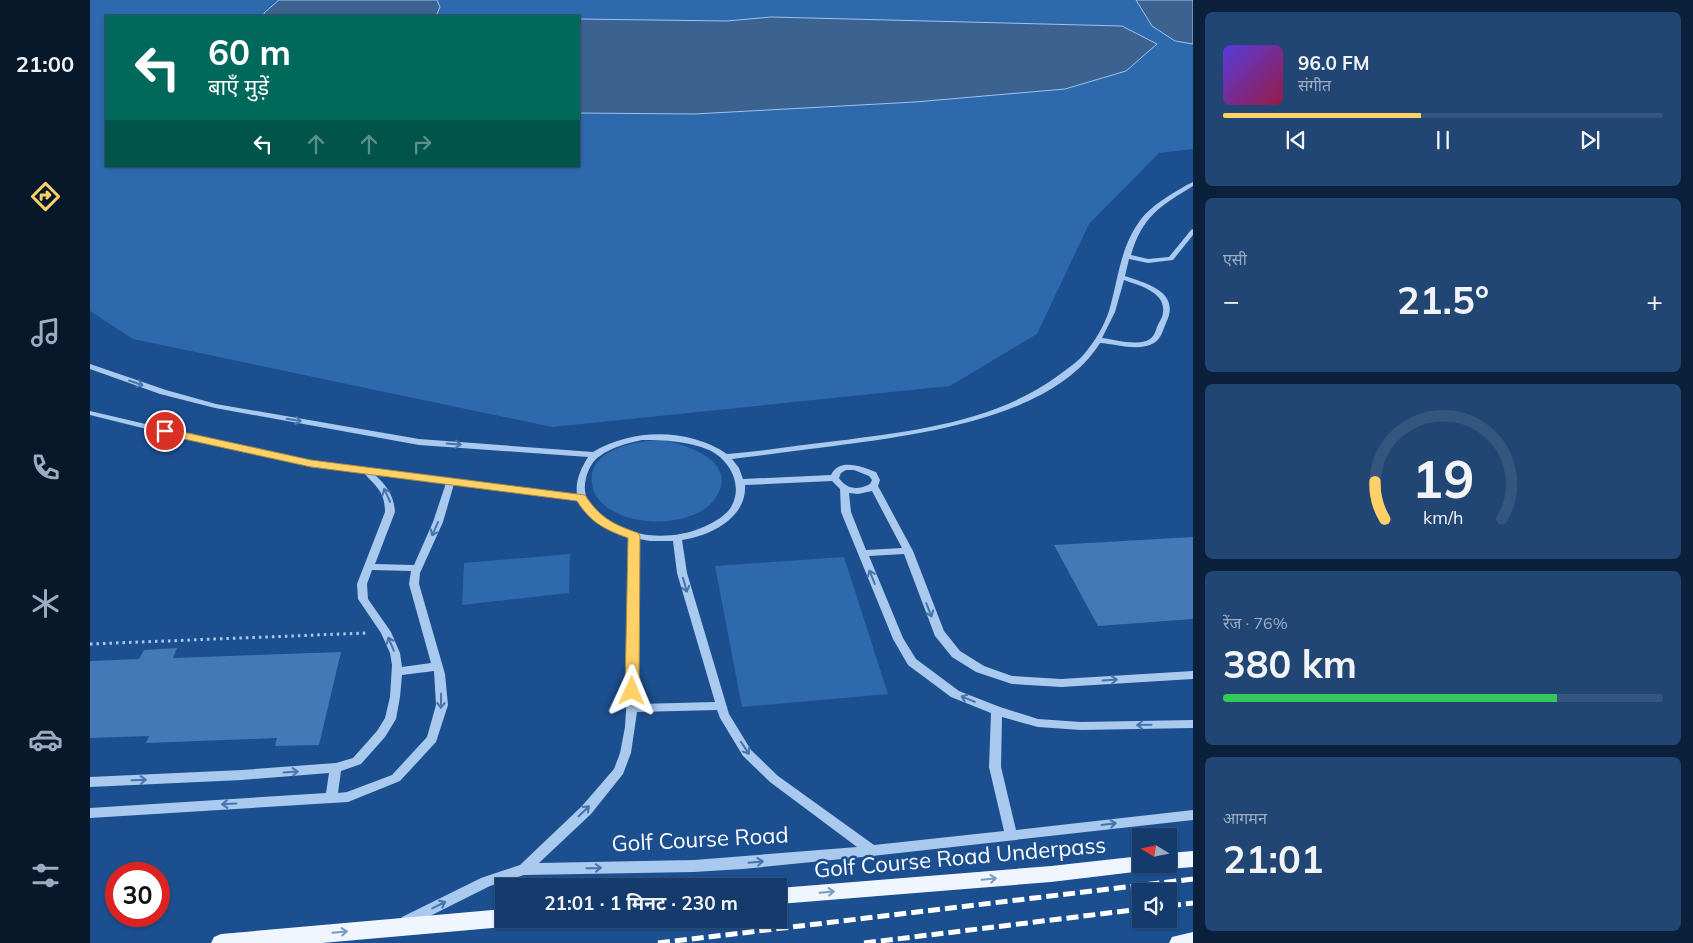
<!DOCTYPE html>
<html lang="hi">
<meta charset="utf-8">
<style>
:root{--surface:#143b6b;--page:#214673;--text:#f1f3f6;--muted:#9dadc1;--line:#33557e;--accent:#ffd166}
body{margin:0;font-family:Mulish,"Noto Sans Devanagari",sans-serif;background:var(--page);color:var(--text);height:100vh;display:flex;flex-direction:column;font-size:19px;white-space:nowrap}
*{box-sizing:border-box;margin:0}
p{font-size:16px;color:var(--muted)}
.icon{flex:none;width:28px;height:28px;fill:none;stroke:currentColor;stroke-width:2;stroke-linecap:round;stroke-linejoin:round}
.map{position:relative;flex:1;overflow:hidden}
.drawer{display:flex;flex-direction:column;gap:12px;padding:12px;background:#0b203b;width:500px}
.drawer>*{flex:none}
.guide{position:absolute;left:15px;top:15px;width:475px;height:152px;border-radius:0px;box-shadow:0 1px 4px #0004,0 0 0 1px var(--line);background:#00695c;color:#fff;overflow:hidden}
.needle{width:32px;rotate:280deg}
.fabs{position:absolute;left:1042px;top:828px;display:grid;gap:10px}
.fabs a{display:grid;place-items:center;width:45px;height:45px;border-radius:0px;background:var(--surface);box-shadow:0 1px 4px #0004,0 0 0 1px var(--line);font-size:25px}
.speed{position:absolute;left:15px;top:862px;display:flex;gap:10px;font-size:25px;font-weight:700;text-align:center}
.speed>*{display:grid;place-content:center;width:65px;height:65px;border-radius:50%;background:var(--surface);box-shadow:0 1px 4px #0004,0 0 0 1px var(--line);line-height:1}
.speed .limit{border:8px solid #d22;background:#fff;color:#111}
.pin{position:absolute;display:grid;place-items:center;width:42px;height:42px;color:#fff;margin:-21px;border:2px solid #fff;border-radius:50%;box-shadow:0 1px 5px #0007}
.me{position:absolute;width:55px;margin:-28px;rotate:1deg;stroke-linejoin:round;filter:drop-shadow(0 0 4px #0008)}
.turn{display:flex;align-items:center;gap:18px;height:105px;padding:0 20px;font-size:22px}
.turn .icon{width:65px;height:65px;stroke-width:2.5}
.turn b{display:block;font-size:35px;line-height:42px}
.lanes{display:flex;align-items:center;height:48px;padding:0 20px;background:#0003;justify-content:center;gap:25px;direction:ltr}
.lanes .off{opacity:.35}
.big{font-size:38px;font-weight:700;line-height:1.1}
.drawer .tile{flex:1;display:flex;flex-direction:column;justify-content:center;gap:8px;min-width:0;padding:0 18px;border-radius:8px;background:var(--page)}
.drawer .dial{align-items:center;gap:0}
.dial svg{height:130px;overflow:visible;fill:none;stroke:var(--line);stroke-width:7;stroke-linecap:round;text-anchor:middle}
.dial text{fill:var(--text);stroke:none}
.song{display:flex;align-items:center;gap:15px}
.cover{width:60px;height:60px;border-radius:8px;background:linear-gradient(135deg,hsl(250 70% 55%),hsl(340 70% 35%))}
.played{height:5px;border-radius:2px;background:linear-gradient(90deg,var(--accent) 45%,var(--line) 45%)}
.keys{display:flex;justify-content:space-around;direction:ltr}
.heat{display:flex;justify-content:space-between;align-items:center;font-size:28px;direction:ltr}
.charge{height:8px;border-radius:4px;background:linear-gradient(90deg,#34c759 76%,var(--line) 0)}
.trip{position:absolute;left:405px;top:878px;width:292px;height:50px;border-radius:0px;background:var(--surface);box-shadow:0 1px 4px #0004,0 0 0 1px var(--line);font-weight:700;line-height:50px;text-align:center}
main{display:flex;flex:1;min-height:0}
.tab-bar{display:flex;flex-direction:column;width:90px;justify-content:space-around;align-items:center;background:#08182b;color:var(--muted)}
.tab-bar .icon{width:35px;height:35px}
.tab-bar .active{color:var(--accent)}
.tab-bar b{font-size:22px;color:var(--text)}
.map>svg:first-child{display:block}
.green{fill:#2e69ad;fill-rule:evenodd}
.water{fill:#3c6290;stroke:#9cc4f0}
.building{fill:#4478b7}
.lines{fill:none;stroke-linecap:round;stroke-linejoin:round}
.path{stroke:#a9c9ee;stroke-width:3;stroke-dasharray:2.5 4;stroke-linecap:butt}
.minor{fill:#a9c9ee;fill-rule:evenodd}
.major{fill:#f0f6ff;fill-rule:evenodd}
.rail{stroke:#fff;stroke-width:5;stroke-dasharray:12 5;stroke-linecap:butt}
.oneway{stroke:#4674ac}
.oneway2{stroke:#7b9ac1}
.route{fill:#ffd166;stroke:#a68842}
.labels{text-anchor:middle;stroke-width:5;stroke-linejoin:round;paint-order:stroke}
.near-street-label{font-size:22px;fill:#fff;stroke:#1b4f8f}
</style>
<main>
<nav class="tab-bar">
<b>21:00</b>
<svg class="icon active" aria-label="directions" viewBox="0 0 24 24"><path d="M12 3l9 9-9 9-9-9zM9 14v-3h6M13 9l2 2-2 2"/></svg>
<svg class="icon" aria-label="music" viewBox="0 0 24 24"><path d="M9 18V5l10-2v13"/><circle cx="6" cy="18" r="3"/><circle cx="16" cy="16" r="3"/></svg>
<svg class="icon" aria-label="phone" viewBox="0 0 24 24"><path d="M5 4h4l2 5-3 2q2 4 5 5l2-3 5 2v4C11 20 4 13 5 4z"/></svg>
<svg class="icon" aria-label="climate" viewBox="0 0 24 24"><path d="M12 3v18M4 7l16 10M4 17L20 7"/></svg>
<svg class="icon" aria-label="car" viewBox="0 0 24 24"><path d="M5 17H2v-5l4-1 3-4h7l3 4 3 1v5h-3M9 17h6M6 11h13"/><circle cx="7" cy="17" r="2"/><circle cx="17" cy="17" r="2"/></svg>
<svg class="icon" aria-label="filters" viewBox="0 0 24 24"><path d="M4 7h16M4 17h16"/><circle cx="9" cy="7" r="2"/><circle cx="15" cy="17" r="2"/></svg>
</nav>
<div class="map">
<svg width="1103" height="943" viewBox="0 0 1103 943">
<rect width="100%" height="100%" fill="#1b4f8f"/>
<path class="green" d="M0,0h1103v149l-34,4 -70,71 -52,110 -87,52 -398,41 -419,-88 -43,-28zM16,16h473v150h-473z
M571,440c26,4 81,22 53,60 -19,25 -73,27 -99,12 -12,-6 -21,-15 -23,-28 -5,-35 44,-43 69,-44z
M480,554l-1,39 -107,12 2,-42z
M754,557l44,137 -146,13 -27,-141z"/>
<path class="water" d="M189,0h158l3,7 -4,9h-171l-1,-3z
M1046,0h57v44l-18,-3 -23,-15z
M681,17l351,9 35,18 -31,27 -61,18 -150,13 -221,12 -115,-1v-94l148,2z"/>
<path class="building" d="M1103,537v82l-95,7 -44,-81z
M87,648l-4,10 168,-6 -22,93 -44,1 2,-8 -131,5 3,-7 -59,2v-77l49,-2 5,-9z"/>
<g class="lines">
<path class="path" d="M0,644l277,-11"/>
<path class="minor" d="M1103,182v4c-33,20 -51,31 -62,69l17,4 21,-2 22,-27 2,-1v6l-20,25 -25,3 -19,-4 -4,17c23,8 56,16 41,47 -3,7 -5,16 -12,20 -15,9 -38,1 -54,0 -47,76 -184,92 -266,103 -34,4 -68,9 -102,13l7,9 4,11 88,-4c8,-18 32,-8 45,-3l4,8 -2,6 35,65 31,80 16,20 24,15 28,10 49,3 132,-8v8l-132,8 -49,-3 -36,-12 -24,-15 -17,-21 -31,-82 -35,2 34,82 13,21 43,32 41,16 38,12 43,3 112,-2v8l-112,2 -43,-3 -36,-10 -1,50 15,63 177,-20v10l-321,36 -129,13 -49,3 -170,3 -34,11 -78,39 -5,2 -5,-2 -2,-4 2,-4 79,-39 39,-13 62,-59 32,-37 6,-16 5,-26 2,-33 3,-72 -1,-85c-20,-7 -40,-16 -50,-36l-125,-17 -11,38 -23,51 -1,11 26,90 3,31 -12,37 -36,39 -52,21 -258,16v-10l236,-15 3,-20 -87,7 -152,7v-10l152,-7 94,-7 17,-5 24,-27 8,-13 5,-21 2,-32 -2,-12 -9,-20 -23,-34 -1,-15 28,-72c0,-21 -9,-25 -22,-40 -93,-12 -183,-35 -273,-57v-4l128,30 93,19 266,35c-2,-15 4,-26 11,-38l-169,-12 -204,-37 -55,-14 -70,-25v-5l76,26 50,14 203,35 174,13c40,-24 96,-24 134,2 37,-3 73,-9 109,-13 76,-10 160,-19 223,-66 9,-7 19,-13 26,-22 10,-12 19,-27 24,-42 9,-30 11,-63 30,-89 7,-10 17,-18 28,-25 8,-5 17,-11 26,-15zM1034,280c14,5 42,12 39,32 0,5 -4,10 -6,15 -2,6 -4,12 -11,14 -14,4 -30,-1 -44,-3l13,-26zM552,440c23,0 46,1 67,10 20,9 35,35 22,57 -6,10 -20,17 -30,21 -16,7 -36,9 -53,7 -27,-4 -71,-22 -62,-57 2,-8 7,-18 14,-22 12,-9 28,-13 42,-16zM756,470h8l15,6 3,4 -2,4c-12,6 -23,6 -31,-6l2,-5zM284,474l72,9 -13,39 -19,43 -39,-1 20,-52c-1,-17 -9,-27 -21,-38zM742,481l8,8 1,23 52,127 15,26 43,32 40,16 -2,54 15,64 -130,14 -96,-69 -27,-26 -22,-36 -42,-141 -5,-33c28,-4 65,-22 63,-55zM782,491l30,57 -36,2 -15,-38 -2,-19 9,1zM549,539l11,2h23l4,32 38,129 -77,2 2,-82zM282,570l39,1 -2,13 22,79 -29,4 -2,-14 -9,-21 -23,-33 -1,-15zM344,671l2,34 -9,32 -35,38 -45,17 -9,1 3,-22 20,-7 24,-27 11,-18 4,-22 2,-22zM627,710l3,8 23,38 27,26 87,65 -163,13 -155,3 52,-49 32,-40 8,-21 6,-41z"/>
<path class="major" d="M1103,851v16l-24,2 -6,-2 -2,-3h8v-11z
M1051,856v8h13l-3,6 -100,12 -272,22v-16l272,-22z
M414,909v10h9l-2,5 -7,3 -182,16h-111l3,-6 7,-3z
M1103,932v11h-24l3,-6z"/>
<path class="rail" d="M1079,906l24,-3
M568,943l535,-64
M774,943l277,-34"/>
</g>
<defs><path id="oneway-shaft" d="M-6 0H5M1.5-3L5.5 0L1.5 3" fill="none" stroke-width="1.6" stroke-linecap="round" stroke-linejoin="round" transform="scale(1.25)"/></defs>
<g class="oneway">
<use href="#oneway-shaft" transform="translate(46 383) rotate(19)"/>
<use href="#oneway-shaft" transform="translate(204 420) rotate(10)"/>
<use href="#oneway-shaft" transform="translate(364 444) rotate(4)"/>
<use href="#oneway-shaft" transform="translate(297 495) rotate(-115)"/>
<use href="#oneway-shaft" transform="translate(345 529) rotate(114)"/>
<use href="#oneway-shaft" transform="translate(782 577) rotate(-112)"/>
<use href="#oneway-shaft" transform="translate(595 585) rotate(74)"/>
<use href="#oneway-shaft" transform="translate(839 610) rotate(68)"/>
<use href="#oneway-shaft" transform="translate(301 644) rotate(-113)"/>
<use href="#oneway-shaft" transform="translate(1020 680) rotate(-4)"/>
<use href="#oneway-shaft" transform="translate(878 699) rotate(-158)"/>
<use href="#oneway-shaft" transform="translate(351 701) rotate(91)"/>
<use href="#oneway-shaft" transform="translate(1054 725) rotate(179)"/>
<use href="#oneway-shaft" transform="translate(655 748) rotate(56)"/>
<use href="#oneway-shaft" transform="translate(201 772) rotate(-4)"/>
<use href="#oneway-shaft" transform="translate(49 780) rotate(-2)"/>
<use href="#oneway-shaft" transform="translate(139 804) rotate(177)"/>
<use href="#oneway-shaft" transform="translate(494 811) rotate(-44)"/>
<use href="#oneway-shaft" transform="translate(1019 824) rotate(-7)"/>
<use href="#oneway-shaft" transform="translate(666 862) rotate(-5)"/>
<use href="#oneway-shaft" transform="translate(504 868) rotate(-1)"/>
<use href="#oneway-shaft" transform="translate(349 905) rotate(-26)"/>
</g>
<g class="oneway2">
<use href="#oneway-shaft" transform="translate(899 879) rotate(-5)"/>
<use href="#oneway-shaft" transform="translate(737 892) rotate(-5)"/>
<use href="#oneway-shaft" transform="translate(250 932) rotate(-5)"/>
</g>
<path class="route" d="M75,428l146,32 274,35c15,23 28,29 53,38l2,3 -1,155 -2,4h-10l-2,-4 3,-153c-23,-8 -38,-16 -51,-37l-266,-34 -150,-33 -1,-3z"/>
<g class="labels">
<g class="near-street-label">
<text transform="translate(610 839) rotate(-3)" y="8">Golf Course Road</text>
<text transform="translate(870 857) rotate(-5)" y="8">Golf Course Road Underpass</text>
</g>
</g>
</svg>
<div class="fabs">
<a><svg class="needle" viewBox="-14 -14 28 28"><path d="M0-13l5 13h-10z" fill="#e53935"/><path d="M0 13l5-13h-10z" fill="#9dadc1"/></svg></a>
<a><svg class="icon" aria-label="sound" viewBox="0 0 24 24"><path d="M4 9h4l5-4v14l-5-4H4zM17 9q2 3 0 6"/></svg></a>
</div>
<div class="speed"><div class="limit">30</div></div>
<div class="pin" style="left:75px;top:431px;background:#d93025"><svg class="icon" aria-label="arrive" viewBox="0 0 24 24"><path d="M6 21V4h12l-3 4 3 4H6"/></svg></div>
<svg class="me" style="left:542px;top:691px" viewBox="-20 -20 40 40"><path d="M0-17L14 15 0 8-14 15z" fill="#ffd166" stroke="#fff" stroke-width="4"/></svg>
<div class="trip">21:01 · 1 मिनट · 230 m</div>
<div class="guide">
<div class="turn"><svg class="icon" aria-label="left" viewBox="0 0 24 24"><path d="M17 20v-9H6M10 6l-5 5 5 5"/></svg><div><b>60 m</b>बाएँ मुड़ें</div></div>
<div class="lanes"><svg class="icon" aria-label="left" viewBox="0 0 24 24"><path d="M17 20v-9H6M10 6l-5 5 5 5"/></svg><svg class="icon off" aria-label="ahead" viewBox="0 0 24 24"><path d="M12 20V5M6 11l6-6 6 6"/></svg><svg class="icon off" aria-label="ahead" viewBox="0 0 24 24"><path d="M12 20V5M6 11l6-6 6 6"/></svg><svg class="icon off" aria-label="right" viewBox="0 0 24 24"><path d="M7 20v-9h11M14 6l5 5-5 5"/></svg></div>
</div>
</div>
<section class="drawer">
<div class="tile">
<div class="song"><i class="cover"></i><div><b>96.0 FM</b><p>संगीत</p></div></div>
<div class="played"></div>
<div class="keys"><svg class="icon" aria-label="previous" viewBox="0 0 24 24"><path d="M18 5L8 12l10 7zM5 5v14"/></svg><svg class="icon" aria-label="pause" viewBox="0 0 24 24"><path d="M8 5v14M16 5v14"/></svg><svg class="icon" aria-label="next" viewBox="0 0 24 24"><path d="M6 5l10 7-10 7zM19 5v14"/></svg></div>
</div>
<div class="tile"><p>एसी</p>
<div class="heat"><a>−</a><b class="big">21.5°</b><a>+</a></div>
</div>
<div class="tile dial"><svg viewBox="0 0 100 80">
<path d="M14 69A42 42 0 1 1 86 69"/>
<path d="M14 69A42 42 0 0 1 8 46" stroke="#ffd166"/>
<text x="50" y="56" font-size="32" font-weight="700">19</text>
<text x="50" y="72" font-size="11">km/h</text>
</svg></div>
<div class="tile"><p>रेंज · 76%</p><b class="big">380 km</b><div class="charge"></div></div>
<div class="tile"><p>आगमन</p><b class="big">21:01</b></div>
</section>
</main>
